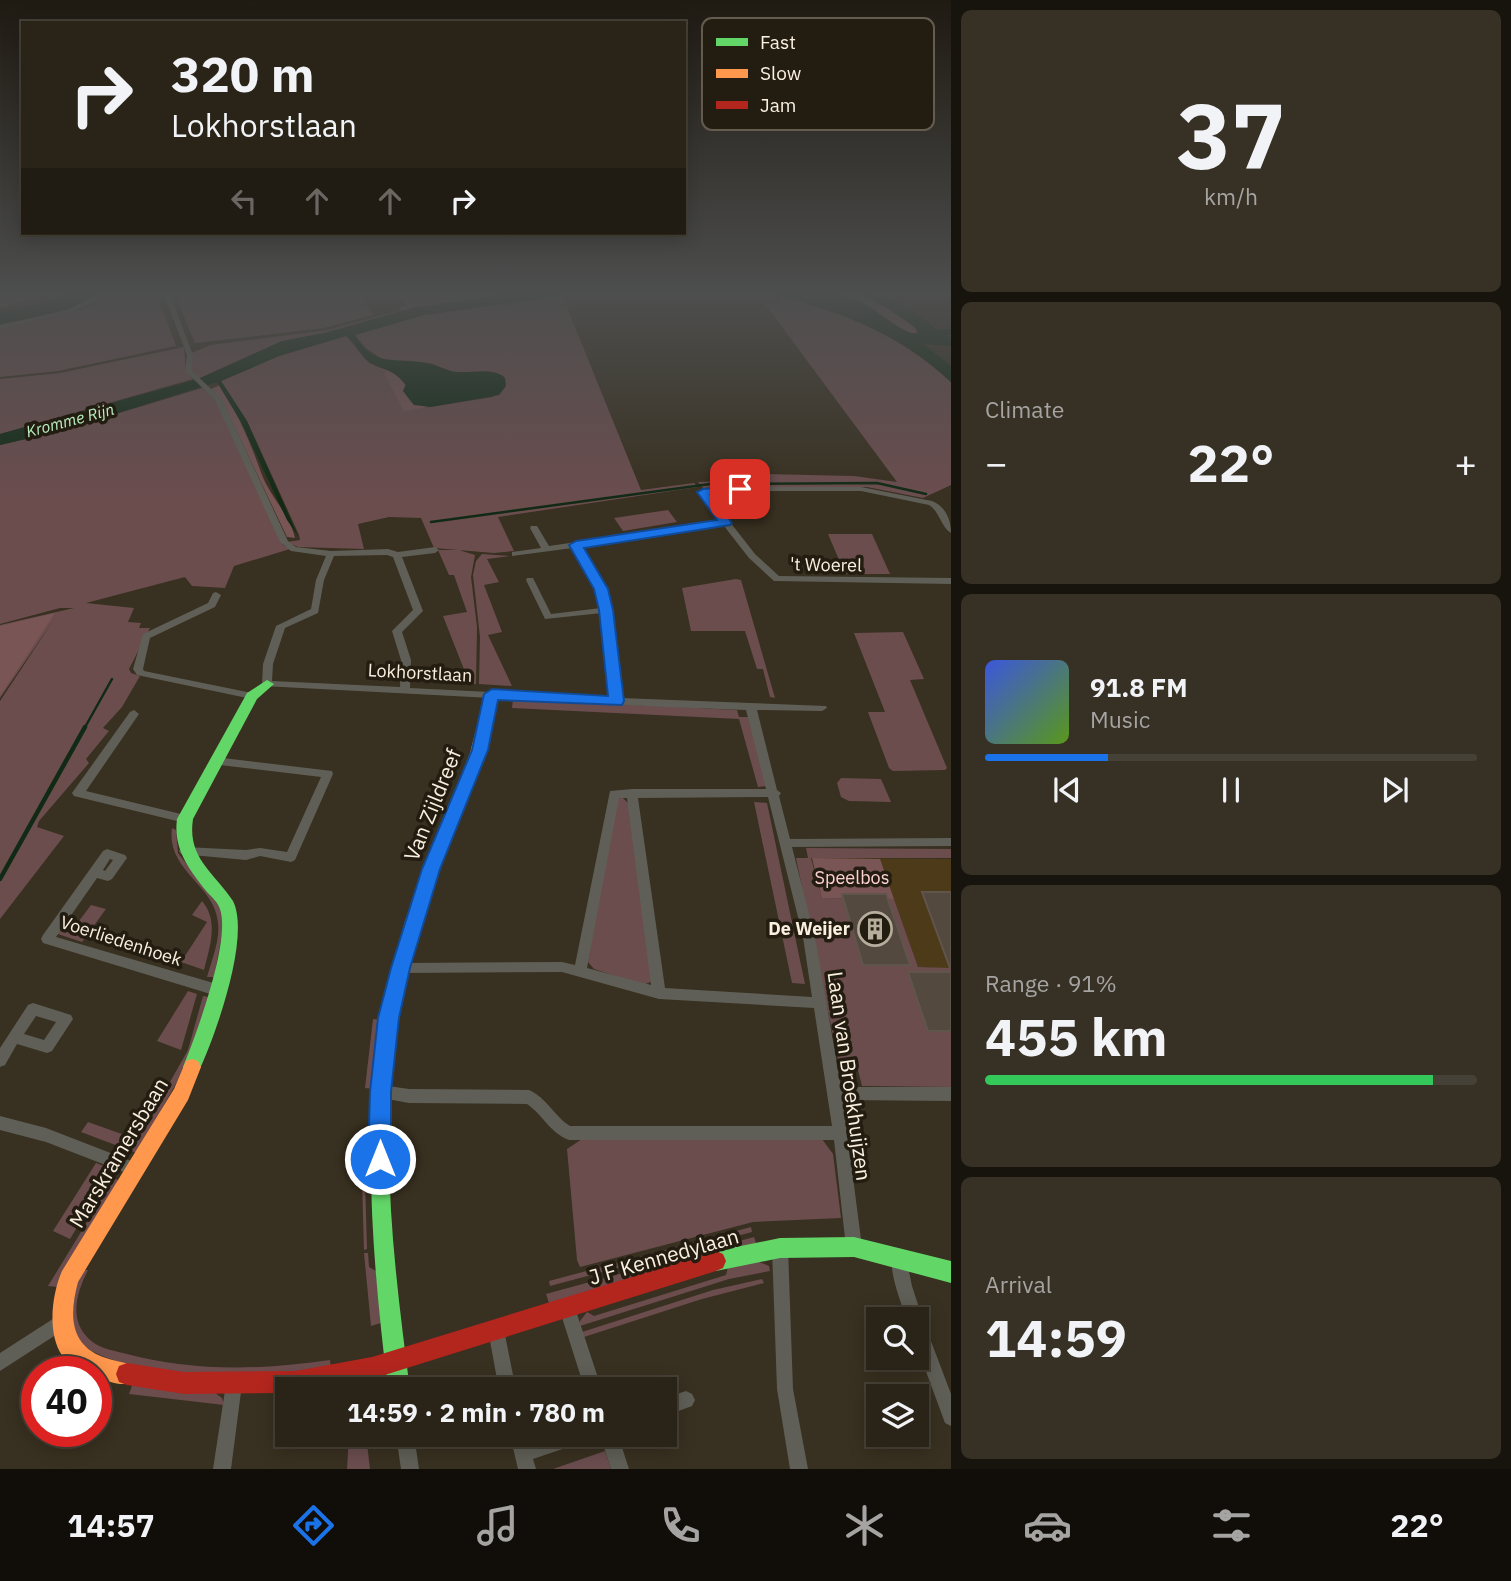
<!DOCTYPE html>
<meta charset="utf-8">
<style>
:root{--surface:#2a2418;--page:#363025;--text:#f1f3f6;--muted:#a5a4a2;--line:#464137;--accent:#1a73e8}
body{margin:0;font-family:"IBM Plex Sans",sans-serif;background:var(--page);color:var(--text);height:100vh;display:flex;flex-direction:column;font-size:26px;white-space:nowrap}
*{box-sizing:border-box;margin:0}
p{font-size:23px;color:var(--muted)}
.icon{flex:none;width:38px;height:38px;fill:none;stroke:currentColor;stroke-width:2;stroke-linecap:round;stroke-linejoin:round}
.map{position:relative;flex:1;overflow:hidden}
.details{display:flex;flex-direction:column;gap:10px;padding:10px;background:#17140d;width:560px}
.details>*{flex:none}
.hud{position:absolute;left:21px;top:21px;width:665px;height:214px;border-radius:0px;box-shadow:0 4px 18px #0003,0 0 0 2px var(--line);background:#2a2418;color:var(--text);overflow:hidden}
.tools{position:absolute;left:866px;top:1307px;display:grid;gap:14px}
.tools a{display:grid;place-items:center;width:63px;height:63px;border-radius:0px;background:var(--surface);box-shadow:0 4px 18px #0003,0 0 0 2px var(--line);font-size:35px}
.speed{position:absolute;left:21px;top:1356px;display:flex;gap:14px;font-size:35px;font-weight:700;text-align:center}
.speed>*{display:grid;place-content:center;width:91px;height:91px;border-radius:50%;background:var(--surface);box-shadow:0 4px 18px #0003,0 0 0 2px var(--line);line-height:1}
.speed .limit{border:10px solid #d22;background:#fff;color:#111}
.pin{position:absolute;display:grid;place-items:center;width:60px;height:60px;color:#fff;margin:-30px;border-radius:14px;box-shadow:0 4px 10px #0006}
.me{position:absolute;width:77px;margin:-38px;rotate:0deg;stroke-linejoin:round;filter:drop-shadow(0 0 5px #0008)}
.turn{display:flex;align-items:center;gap:24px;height:147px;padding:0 35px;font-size:32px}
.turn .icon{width:91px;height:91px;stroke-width:2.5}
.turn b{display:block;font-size:49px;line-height:60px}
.lanes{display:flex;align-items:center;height:66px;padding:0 35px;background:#0003;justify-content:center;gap:35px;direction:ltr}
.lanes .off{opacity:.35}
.big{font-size:52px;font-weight:700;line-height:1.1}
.details .card{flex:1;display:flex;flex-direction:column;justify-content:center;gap:10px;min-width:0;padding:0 24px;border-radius:10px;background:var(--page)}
.details .dial{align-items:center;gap:0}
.dial b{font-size:91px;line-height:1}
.song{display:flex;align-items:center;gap:21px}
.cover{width:84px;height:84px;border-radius:10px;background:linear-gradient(135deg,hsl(230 70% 55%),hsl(90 70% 35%))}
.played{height:7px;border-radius:4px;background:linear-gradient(90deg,var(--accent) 25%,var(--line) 25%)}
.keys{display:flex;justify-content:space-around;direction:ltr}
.heat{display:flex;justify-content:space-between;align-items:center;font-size:38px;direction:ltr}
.charge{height:10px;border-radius:5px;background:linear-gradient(90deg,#34c759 91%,var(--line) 0)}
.trip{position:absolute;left:275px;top:1377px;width:402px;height:70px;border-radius:0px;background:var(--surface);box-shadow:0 4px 18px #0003,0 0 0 2px var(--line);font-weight:700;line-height:70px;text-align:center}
.tabs{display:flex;height:112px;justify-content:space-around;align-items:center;background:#110e0a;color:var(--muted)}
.tabs .icon{width:49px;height:49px}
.tabs .selected{color:var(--accent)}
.tabs b{font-size:32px;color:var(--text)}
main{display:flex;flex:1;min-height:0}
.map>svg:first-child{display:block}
.built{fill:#4c3a18}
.green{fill:#6b4d4e}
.forest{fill:#795556}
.water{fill:#112a15}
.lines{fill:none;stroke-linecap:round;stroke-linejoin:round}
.stream-far1{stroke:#112a15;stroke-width:2.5}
.stream{stroke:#112a15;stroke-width:4.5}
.building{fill:#53493e;stroke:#5f554b;stroke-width:2}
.street{fill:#5f5f57;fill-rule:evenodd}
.fast{fill:#63d668;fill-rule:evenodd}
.slow{fill:#ff974d;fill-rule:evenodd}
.jam{fill:#b3261e;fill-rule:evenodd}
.route{fill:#1a73e8;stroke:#114b97;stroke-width:2}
.labels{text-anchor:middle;stroke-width:7;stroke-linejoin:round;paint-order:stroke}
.far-water-label{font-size:16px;font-style:italic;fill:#b9eec1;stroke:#231c10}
.street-label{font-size:18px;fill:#fbf0e0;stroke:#231c10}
.park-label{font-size:18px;fill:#fdd1d4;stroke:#231c10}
.poi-label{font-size:18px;font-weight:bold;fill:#fbf0e0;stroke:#231c10;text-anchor:end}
.near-street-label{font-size:21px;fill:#fbf0e0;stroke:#231c10}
.key{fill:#231c10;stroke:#645c4e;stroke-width:2}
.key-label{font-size:19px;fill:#fbf0e0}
</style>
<main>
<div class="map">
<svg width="951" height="1469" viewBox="0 0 951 1469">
<rect width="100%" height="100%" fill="#383020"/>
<path class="built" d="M812,858l139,1v110l-33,-2 -24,-68 -73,-1z"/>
<path class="green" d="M114,292h42l20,54 -118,25 -58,6v-50l83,-18z
M174,292h192l-2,6 9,17 -49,13 -129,15z
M397,292h66l-1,10 -60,9 -77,22 -43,8 -84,38 -7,-8v-18l20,-8 116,-15 74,-20 6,-5z
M591,292h12l-39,8 77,190 53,-7 4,4 -200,30 16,34 -20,2 -60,-5 -13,-30 -32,-1 -31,7 6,25 -66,-2 -11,-5 13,-2 -1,-5 -52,-114 -26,-40 58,-25 67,-20 23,27 17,4 -2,6 39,35 70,-11 12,-19 -3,-3 -49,-3 -23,-9 -45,-2 -19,-13 -11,-13 69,-20z
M747,292c71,0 153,43 204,90v103l-28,13 -56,-11 -163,2 -6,-7 69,-2 -2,-6 89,2 43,6 -132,-178h16l-2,-5z
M184,347l2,24 7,8 -193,55v-55l60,-6z
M202,388l12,10 10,17 59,130 7,4 -56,17 -9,22 -33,-2 -7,-9 -99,26 48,5 -6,14 13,1 -2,5h11l-21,41 2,4 9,3 -18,31 -19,21 6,3 -23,28 3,4 -50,58 -2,6 27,9 -64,83v-218l53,-80 -53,77v-73l74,-17h-14l-60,16v-179l60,-14z
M668,510l9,12 -54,9 -9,-13z
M828,534h44l18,40h-45z
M438,550h21l16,5 -4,22 6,50 -1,57 -12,-1 1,-11 -22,-56 24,-4 -13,-37h-5z
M482,554l28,2 -23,3 12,23 -15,3 18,47 -14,3 24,51 -33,-2 1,-47 -7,-62 3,-14z
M736,579l5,1 34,118 -5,-1 -7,-28h-6l-12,-38h-54l-9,-43z
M903,632l21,47 -14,1 37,88 -2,2 -52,1 -4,-3 -21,-56h17l-31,-79z
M513,699l224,11 2,7h9l19,69 -9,1 -19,-68 -227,-11z
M841,778l40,1 10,23 -42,-1 -8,-4 -4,-14z
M622,797l7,7 24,177 -10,4 -49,-16 -6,-7 27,-162z
M754,802l13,1 38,181 -13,-1z
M172,828l4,2 2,23 44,57 2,13 -10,54h-7c5,-18 13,-36 11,-54 -3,-39 -52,-52 -46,-95z
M806,848l145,1v9h-140l11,40 72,1 24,68 33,1v119l-89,-1 -4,-16 -18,-1 -44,-211h12z
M202,901c17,20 8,45 2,69l-23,-8 26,-40 -15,-7z
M91,905l15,4 -24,33 -24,-8 3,-4 9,3z
M188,991l9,3 -16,56 -24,-9z
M203,996l6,1 -17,58 -55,98 -6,-2 57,-101z
M373,1019l9,1 -8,69 -9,-1z
M88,1122l45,16 -7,11 -45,-17z
M582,1139h240l11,15 8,64 -88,4 -173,45 -3,-7 -10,-111z
M361,1147h10v28l-6,5 2,69 -3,1z
M96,1163l16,6 -42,70 -17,-8z
M114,1178l6,3 -62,106 -10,-1z
M751,1227l1,5 -202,54 -1,-5z
M754,1237l2,6 -207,60 -3,-9z
M364,1253h4l1,14 7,4 5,52 -10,3z
M757,1261l12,5 1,5 -41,8 -149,47v-5l7,-9 7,4 132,-41 2,-8z
M80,1270h8c-11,22 -20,49 1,69 9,9 22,11 34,14 68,19 138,17 207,7l1,8c-28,3 -58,9 -86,8 -39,-1 -146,-4 -169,-39 -14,-22 -2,-44 4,-67z
M762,1279l2,4 -62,16 -118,38 -2,-5 131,-42z
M133,1383l82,10 7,5 2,7 -95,-11z
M349,1435h17l4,34h-23z
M605,1451l6,18h-58z"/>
<path class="forest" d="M14,292h43l-57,16v-13z
M395,292h97v5l-90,14 -2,-3 7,-3z
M836,292c26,0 69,16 82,41l-10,1 -45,-31z
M386,367l20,16 -3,8 7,11 19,5 -25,4 -20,-38z
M220,385c18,28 31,59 42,90 8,21 29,42 33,63l-8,-1 -65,-137 -11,-11z
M55,613l-55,83v-70z
M812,858l68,1 14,40 -72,-1z"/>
<path class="water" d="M71,292h32l-40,19 -63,13v-11l48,-11z
M518,292h73l-167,23 -69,20c17,33 41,22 71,28 11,2 20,8 31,9 15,1 37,-5 48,6l1,8 -7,9 -68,12 -17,-2 -11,-14 3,-5c-11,-18 -27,-16 -37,-24 -9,-6 -13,-20 -23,-26l-67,20 -58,25 26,40 51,115 -11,-16 -46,-98 -24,-40 -157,49 -60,14v-11l198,-55 84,-38 43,-8 87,-25z
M757,292c38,0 68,-4 104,10 15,6 43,34 56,31v-4l-28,-20 -33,-17 26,4 34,17 22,17 13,-1v5l-4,1 4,4v7l-28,-2 28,22v16c-54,-51 -122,-76 -194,-90z"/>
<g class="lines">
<path class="stream-far1" d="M431,522l279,-38 167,-1 49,11
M84,729l28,-50"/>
<path class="stream" d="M0,879l85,-152"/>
</g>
<path class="building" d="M922,892h29v75l-1,1z
M842,894h44l24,71h-47z
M908,972h43v59h-23z"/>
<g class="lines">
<path class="street" d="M104,292h9l-41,20 -72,17v-4l68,-15z
M163,292h6l24,63 -1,16 30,28 66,142 8,6 35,4 57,-2 10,3 37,-5 4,3 -4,3 -33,4 21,54 -21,21 9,28 -1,28 201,10 -9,-85 -57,6 -19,-39 1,-2h6l18,36 50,-6 -5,-19 -23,-41 -61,8v-4l29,-4 -11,-20 1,-2h6l12,20 172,-25 -22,-29 4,-2 22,-3h136l71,14c13,5 19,18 19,32 -10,-6 -11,-21 -22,-28l-68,-14h-136l-17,3 47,60 24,22 172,2v6l-177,-3 -25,-23 -25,-32 -144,21 26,42 5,21 10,88 205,8 1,2 -5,3 -65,-1 20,80 4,3 -2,3 11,43 161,-1v8l-159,1 23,90 26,150h110v14l-108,-1 19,147 -2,6 -6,2 -6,-2 -2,-6 -12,-107h-265c-20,-8 -25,-24 -42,-36l-118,-1 -33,-6 -2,-5 2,-5 5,-2 28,4 120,1c18,8 25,26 41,36h262l-18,-118 -155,-9 -97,-27 -162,1 -5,-1 -1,-4 1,-4 5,-1 162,-1 13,3 35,-174 22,-2h134l-20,-79 -81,-3 -402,-21 -1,-2 1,-20 13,-38 35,-17 5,-29 10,-24 -35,-5 -11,-9 -65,-142 -30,-29 2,-16zM387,555l6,2 20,53 -21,21 9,29 -1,27 -128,-6 1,-17 12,-36 33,-15 6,-33 10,-24zM768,797l35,140 9,60 -147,-9 -27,-190zM619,798h8l24,187 -64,-17z
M934,292l17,2v4l-16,-5z
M216,592l5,3 -6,12 -65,31 -7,31 1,2 108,22 5,3 -1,2 -4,1 -115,-24 -4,-6 10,-35 65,-31 5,-10z
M134,710l5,4 -53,77 99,24 4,1 2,3 -2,3 -4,1 -107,-26 -4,-1 -2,-3 58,-81z
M215,757l117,14 1,3 -38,86 -4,2 -31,-6 -14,4 -65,-6 -2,-3 2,-3 4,-1 61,3 14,-2 27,4 34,-75 -110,-13 -1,-3 1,-3z
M107,849l18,6 2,3 -15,21 -4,2 -11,-3 -41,59 161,47 5,2 2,4 -2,4 -5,2 -174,-53 -2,-4 2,-4 60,-84zM110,859l3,1 -8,11 -2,-1z
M33,1003l38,12 2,4 -21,32 -5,2 -30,-9 -12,21 -5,2v-19l28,-43zM36,1016l20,6 -12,18 -20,-6z
M0,1116l46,12 93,36 2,5 -2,5 -5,2 -88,-34 -46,-12z
M780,1240l6,2 2,6 5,141 15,80h-18l-13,-80 -5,-141 2,-6z
M899,1250l6,2 7,34 11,34 28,74v32l-6,-3 -28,-76v-27h-10c-6,-17 -20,-52 -14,-68z
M567,1300l6,2 2,6 27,82h-17l-26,-82 2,-6z
M59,1315l6,2 2,6 -2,6 -65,42v-18z
M496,1322l6,2 2,6 12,60h-17l-11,-60 2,-6z
M234,1376l6,2 2,6 -11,85h-18l13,-85 2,-6z
M686,1391l6,3 3,6 -3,6 -27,10v-18z
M396,1435h18l5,34h-18z
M510,1435h18l1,7 23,-7h37l-3,6 -53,18 3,10h-18z
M600,1435h18l11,34h-18z"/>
<path class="fast" d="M267,680l7,4 -17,15 -64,120c-6,39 21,53 40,82 18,36 -18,136 -35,172l-6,2 -6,-2 -3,-6c13,-32 48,-126 37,-158 -2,-6 -8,-12 -13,-17 -18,-23 -34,-43 -30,-73l70,-126z
M413,914l6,2 2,5c-10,38 -19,75 -24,114 -18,117 -2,238 13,355h-22c-14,-117 -25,-233 -10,-350 5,-40 16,-80 27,-119l2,-5z
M854,1237l97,24v22l-97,-26 -74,1 -64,13 -7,-3 -3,-7 3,-7 7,-3 64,-13z"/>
<path class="slow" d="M492,690l7,4 -15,59 -63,168 -2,5 -6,2 -6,-2 -2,-5 65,-168 15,-59z
M192,1059l6,2 3,6 -13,33 -110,182c-8,30 -10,62 25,75 10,4 22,5 32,9l3,8 -3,8c-13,5 -26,0 -39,-5v-5c-52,0 -49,-67 -34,-101l112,-182 12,-28z"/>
<path class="jam" d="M716,1251l7,3 3,7 -3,7 -7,3 -344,108 -56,11h-29v3l-103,1 -57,-9 -8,-3 -3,-8 3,-8 8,-3 57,9 111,-1 77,-14z"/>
</g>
<linearGradient id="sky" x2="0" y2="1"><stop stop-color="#1f1a12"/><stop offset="0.59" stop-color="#4d4e4e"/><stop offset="1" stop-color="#4d4e4e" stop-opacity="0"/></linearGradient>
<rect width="951" height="498" fill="url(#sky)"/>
<path class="route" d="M740,485l5,1v5l-34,4 21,28 -2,2 -146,23 24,41 5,21 11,91 -2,4 -124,-5 -10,50 -48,119 -30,99 -11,50 -8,74v67l-4,8 -7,3 -8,-3 -4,-8 2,-67 8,-74 13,-50 31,-99 50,-119 12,-56 8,-5 116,7 -9,-86 -5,-21 -25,-44 7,-4 141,-21 -20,-28 6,-3z"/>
<defs>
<g id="building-ring" transform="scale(1.75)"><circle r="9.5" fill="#231c10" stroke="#b7ad9d" stroke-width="1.5"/><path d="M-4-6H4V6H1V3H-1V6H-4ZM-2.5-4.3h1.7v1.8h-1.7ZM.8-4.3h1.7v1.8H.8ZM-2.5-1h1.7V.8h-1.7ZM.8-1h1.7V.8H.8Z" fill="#b7ad9d"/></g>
</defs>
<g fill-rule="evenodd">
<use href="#building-ring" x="875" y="929"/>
</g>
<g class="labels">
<g class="far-water-label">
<text transform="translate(70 420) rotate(-15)" y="6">Kromme Rijn</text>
</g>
<g class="street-label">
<text transform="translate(826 565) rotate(1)" y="6">'t Woerel</text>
<text transform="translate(420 673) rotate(3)" y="6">Lokhorstlaan</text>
<text transform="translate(121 941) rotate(18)" y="6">Voerliedenhoek</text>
</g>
<g class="park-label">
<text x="852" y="884">Speelbos</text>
</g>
<g class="poi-label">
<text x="850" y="935">De Weijer</text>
</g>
<g class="near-street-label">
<text transform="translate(433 805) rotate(-68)" y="7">Van Zijldreef</text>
<text transform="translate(849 1076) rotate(82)" y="7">Laan van Broekhuijzen</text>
<text transform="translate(119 1153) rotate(-59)" y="7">Marskramersbaan</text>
<text transform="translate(664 1257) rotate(-16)" y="7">J F Kennedylaan</text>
</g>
</g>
<rect x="702" y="18" width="232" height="112" rx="10" class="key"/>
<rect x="716" y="38" width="32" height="8" fill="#63d668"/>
<rect x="716" y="69" width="32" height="9" fill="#ff974d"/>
<rect x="716" y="101" width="32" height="8" fill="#b3261e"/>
<g class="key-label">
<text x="760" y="49">Fast</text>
<text x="760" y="80">Slow</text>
<text x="760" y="112">Jam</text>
</g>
</svg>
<div class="tools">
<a><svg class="icon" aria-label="search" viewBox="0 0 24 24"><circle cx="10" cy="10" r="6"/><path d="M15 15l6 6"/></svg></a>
<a><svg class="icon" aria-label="layers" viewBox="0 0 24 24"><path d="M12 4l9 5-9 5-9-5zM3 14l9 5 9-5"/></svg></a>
</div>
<div class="speed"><div class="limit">40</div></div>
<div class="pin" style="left:740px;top:489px;background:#d93025"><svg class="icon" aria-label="arrive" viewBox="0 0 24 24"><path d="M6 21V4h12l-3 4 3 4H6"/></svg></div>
<svg class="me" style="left:380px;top:1159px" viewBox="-20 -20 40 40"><circle r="17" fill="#1a73e8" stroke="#fff" stroke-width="3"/><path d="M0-11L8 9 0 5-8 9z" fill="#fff"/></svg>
<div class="trip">14:59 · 2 min · 780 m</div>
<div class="hud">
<div class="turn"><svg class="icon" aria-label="right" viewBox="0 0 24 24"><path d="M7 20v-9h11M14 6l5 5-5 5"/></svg><div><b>320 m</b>Lokhorstlaan</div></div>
<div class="lanes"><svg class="icon off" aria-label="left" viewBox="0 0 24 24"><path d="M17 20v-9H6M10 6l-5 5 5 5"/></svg><svg class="icon off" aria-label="ahead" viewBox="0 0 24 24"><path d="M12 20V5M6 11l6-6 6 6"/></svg><svg class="icon off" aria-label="ahead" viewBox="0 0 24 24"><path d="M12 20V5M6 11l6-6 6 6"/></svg><svg class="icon" aria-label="right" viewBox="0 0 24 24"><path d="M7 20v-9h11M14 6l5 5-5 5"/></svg></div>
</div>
</div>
<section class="details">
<div class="card dial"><b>37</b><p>km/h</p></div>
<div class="card"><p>Climate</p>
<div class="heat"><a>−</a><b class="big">22°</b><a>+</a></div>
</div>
<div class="card">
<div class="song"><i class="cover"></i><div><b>91.8 FM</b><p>Music</p></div></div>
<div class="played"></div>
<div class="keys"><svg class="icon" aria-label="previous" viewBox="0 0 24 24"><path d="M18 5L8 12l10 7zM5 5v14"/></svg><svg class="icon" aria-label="pause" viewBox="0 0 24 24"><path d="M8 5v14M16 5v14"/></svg><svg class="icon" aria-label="next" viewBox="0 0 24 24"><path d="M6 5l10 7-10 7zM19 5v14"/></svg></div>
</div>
<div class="card"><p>Range · 91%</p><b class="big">455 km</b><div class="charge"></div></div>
<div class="card"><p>Arrival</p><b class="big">14:59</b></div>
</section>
</main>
<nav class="tabs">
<b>14:57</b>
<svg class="icon selected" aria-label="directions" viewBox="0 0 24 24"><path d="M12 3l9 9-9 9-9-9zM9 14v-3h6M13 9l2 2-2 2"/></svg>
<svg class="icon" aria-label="music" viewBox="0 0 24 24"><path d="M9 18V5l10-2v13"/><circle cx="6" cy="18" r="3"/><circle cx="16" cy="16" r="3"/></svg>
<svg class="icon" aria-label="phone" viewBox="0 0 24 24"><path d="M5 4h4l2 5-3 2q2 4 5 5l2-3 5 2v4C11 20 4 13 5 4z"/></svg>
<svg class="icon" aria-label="climate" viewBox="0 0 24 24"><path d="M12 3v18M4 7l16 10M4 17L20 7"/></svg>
<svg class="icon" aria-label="car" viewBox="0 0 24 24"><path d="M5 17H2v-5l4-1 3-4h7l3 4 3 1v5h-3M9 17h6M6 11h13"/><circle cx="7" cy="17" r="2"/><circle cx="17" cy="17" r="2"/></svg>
<svg class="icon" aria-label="filters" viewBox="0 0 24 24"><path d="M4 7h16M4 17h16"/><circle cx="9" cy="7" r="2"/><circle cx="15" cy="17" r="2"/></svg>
<b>22°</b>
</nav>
